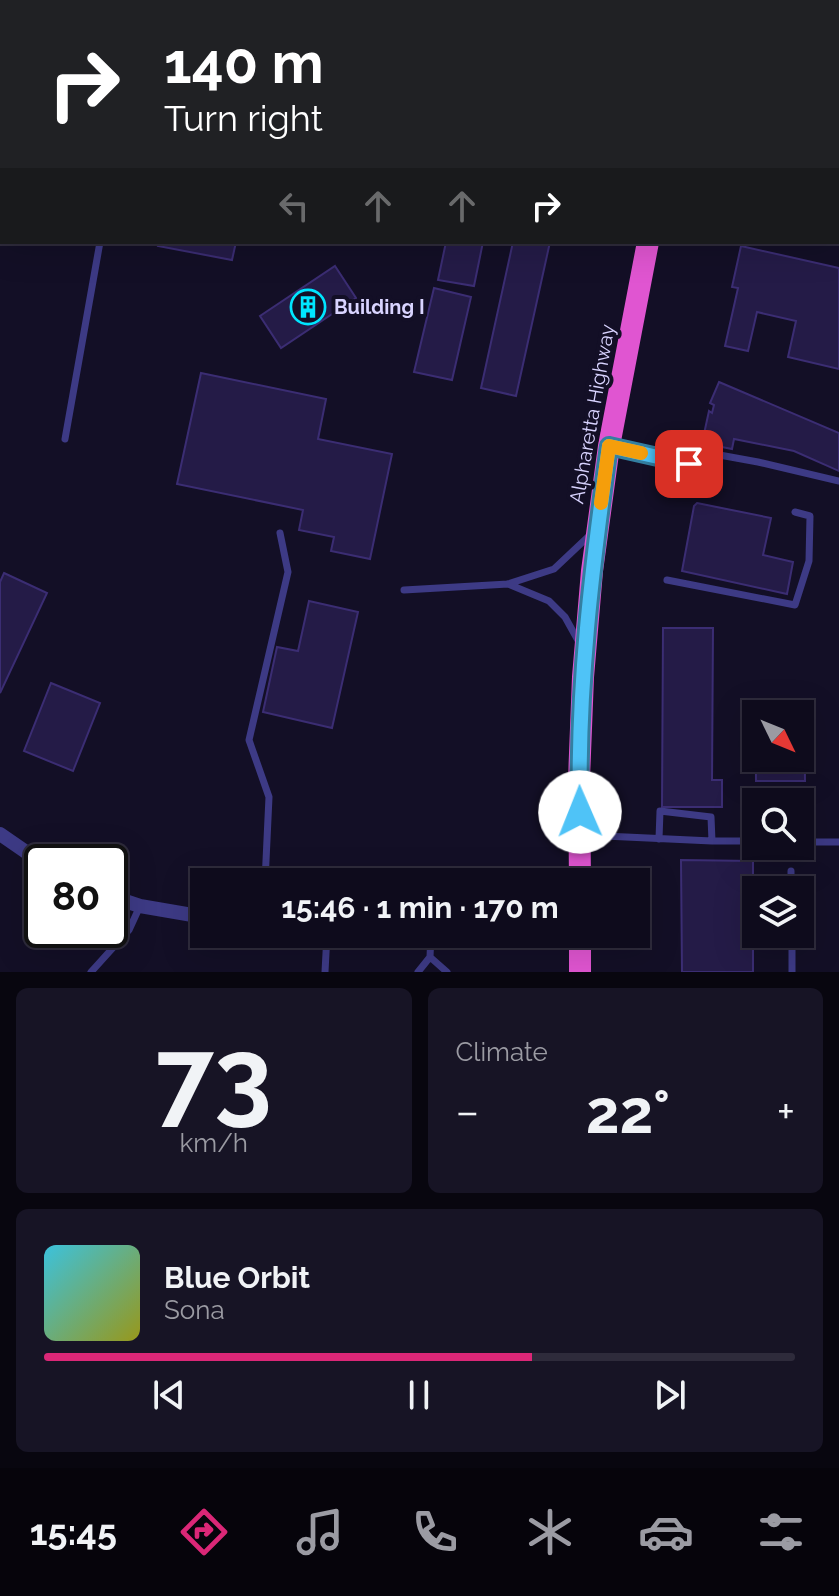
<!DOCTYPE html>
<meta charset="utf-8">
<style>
:root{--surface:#0e0b1c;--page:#171425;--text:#f1f3f6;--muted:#9b9ba3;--line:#2e2b3b;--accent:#db2777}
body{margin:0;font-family:Raleway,sans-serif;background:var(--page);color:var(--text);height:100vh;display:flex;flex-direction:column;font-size:30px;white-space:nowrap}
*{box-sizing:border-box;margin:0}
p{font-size:26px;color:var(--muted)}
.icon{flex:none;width:44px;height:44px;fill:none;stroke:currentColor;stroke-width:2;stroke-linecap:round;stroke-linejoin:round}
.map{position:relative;height:972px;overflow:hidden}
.drawer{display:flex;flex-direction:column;gap:16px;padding:16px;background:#08060f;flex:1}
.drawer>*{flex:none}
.top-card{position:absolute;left:0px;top:0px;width:840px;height:244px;box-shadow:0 8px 32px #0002,0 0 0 2px var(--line);background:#202124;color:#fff;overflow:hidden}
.needle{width:52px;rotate:133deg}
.fabs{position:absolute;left:742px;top:700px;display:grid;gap:16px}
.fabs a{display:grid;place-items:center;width:72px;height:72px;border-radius:0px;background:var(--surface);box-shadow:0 8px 32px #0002,0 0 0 2px var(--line);font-size:40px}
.speed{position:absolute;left:24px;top:844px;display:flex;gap:16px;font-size:40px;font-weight:700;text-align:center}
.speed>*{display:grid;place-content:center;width:104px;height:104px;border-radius:50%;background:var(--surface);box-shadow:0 8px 32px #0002,0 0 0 2px var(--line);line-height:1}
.speed .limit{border:4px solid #111;border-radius:12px;background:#fff;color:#111}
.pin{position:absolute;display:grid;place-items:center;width:68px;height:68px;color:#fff;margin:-34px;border-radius:16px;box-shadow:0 4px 12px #0006}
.me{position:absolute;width:88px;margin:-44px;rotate:359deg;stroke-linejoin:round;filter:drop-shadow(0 0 6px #0008)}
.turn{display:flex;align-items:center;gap:28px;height:168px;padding:0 32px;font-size:36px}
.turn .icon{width:104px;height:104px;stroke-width:2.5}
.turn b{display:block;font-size:56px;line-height:68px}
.lanes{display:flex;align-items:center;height:76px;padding:0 32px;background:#0003;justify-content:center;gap:40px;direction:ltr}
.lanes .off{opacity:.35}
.big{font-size:60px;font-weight:700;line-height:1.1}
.drawer .widget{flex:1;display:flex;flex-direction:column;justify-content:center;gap:12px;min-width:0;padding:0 28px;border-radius:12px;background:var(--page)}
.drawer .dial{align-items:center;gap:0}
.dial b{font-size:104px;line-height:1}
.song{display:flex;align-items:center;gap:24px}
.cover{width:96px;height:96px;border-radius:12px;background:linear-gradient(135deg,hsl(190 70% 55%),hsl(60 70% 35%))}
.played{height:8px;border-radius:4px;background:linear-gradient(90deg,var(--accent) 65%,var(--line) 65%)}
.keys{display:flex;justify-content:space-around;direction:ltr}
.heat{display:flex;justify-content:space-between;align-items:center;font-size:44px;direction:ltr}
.drawer .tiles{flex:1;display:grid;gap:16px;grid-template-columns:1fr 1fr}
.widget:last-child{grid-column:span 2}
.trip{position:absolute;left:190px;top:868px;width:460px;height:80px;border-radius:0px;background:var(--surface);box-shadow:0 8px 32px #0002,0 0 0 2px var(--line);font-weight:700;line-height:80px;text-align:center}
.tabs{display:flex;height:128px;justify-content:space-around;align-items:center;background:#06040b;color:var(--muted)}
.tabs .icon{width:56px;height:56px}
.tabs .selected{color:var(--accent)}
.tabs b{font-size:36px;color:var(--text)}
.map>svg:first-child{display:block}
.building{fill:#241b47;stroke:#3b2d73;stroke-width:2;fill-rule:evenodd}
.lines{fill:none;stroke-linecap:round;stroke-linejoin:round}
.service{stroke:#3d3a85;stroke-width:7}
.minor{stroke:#3d3a85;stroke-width:14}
.trunk{stroke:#e055d1;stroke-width:22}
.route-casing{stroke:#337fa1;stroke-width:20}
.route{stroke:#4fc3f7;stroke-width:14}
.slow{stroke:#f59e0b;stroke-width:14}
.labels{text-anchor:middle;stroke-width:8;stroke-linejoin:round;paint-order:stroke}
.poi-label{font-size:20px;font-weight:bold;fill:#d9d4ff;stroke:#130f26;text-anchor:start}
.street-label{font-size:20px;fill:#d9d4ff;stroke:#130f26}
</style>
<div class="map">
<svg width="839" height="972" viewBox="0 0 839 972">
<rect width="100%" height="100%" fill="#130f26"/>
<path class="building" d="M449,0h82l2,1v1h-85z
M159,242h77l-4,18 -74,-14z
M446,242h37l-9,44 -36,-6z
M513,242h37l-34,154 -35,-8z
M741,246l98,22v101l-51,-12 8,-36 -39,-9 -9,39 -23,-5 13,-58 -6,-1z
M335,266l21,32 -75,50 -21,-32z
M434,288l37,9 -19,83 -38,-8z
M201,373l125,26 -8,40 74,15 -22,105 -39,-8 3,-14 -35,-7 4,-20 -126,-26z
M719,382l120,51v38l-45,-20 -60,-12 -2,10 -30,-6 7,-32 3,2 2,-8 -4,-2z
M697,503l74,15 -8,37 30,7 -6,32 -105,-23 12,-65z
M4,573l43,20 -47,100v-111z
M309,601l49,11 -26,116 -69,-16 14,-65 21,4z
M663,628h50l-1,152h10v27h-60z
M51,683l49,20 -27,68 -49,-20z
M755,700h49l1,81h-49zM756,714h44v44h-44z
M681,860l72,1v111h-71z"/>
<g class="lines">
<path class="service" d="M65,439l35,-197
M611,447l78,17 -4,18
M692,450l66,12 81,19
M667,580l128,25 14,-44 1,-45 -15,-4
M508,584l41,17 16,16 15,27
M404,590l104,-6 46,-15 36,-34
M583,835l129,6h44
M659,839l1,-28 51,6 1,24
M800,842h39
M804,842l3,-23
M791,871v19
M265,882l4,-85 -20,-57 39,-168 -8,-39
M431,934l-1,23 17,15
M792,934v38
M91,972l38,-42 11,-24
M325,972l2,-38
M418,972l12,-15"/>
<path class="minor" d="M0,834l42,29
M110,896l30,10 64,11"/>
<path class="trunk" d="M699,2v-2
M580,882l-1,-103 4,-102 9,-106 17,-125 39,-204
M580,934v38"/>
</g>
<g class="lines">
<g class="route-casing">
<path id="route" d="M580,812c-3,-123 12,-245 29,-366l80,18"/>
</g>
<use href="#route" class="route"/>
<path class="slow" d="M601,503l8,-57 32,7"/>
</g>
<defs>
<g id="building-ring" transform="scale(1.8)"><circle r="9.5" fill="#130f26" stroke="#00e5ff" stroke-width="1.5"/><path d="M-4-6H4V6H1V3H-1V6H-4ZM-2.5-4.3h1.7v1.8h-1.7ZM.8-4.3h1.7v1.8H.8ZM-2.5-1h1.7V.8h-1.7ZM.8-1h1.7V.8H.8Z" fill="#00e5ff"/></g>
</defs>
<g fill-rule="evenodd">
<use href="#building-ring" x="308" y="307"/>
</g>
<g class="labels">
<g class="poi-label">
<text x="334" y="314">Building I</text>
</g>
<g class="street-label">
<text transform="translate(592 414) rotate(-80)" y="7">Alpharetta Highway</text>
</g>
</g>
</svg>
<div class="fabs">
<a><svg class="needle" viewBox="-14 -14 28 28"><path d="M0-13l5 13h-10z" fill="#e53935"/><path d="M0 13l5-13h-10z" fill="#9b9ba3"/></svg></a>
<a><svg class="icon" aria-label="search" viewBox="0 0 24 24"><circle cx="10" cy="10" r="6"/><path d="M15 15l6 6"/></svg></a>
<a><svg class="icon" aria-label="layers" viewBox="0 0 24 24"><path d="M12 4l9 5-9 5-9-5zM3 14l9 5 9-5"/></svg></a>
</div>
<div class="speed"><div class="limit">80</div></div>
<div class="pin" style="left:689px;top:464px;background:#d93025"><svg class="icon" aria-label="arrive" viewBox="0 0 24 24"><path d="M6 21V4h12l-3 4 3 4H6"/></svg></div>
<svg class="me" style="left:580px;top:812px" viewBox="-20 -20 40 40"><circle r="19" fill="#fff"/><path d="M0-13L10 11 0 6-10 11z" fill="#4fc3f7"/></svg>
<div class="trip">15:46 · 1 min · 170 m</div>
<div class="top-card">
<div class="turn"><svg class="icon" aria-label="right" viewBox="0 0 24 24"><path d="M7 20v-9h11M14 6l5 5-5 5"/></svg><div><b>140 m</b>Turn right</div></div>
<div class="lanes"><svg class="icon off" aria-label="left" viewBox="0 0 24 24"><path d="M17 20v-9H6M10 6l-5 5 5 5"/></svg><svg class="icon off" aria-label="ahead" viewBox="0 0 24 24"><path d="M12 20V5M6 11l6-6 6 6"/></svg><svg class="icon off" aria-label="ahead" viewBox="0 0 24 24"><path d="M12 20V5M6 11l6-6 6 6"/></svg><svg class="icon" aria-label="right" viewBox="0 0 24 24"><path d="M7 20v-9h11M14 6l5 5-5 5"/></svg></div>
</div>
</div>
<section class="drawer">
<div class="tiles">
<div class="widget dial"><b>73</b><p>km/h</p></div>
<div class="widget"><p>Climate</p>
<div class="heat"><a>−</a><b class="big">22°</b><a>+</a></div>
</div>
<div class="widget">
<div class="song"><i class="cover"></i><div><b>Blue Orbit</b><p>Sona</p></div></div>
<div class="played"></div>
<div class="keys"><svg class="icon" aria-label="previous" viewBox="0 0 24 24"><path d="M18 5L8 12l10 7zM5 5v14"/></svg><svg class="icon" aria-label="pause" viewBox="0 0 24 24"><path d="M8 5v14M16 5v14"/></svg><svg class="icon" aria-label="next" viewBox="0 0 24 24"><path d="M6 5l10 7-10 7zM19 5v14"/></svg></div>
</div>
</div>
</section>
<nav class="tabs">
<b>15:45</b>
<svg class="icon selected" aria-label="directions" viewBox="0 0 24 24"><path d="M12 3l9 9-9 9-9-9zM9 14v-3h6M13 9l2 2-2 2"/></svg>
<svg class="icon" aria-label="music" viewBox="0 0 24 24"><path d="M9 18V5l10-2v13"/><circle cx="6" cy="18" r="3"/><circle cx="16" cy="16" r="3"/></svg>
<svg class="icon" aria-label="phone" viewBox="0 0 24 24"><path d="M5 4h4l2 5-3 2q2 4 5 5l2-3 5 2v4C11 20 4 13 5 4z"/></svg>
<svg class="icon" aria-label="climate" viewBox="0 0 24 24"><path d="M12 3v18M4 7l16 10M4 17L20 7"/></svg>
<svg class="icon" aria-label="car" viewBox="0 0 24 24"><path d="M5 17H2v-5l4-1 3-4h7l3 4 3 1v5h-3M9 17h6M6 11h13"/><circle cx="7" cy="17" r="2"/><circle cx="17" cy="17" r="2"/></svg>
<svg class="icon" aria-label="filters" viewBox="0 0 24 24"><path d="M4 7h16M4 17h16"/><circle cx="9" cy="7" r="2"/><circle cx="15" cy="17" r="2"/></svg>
</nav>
